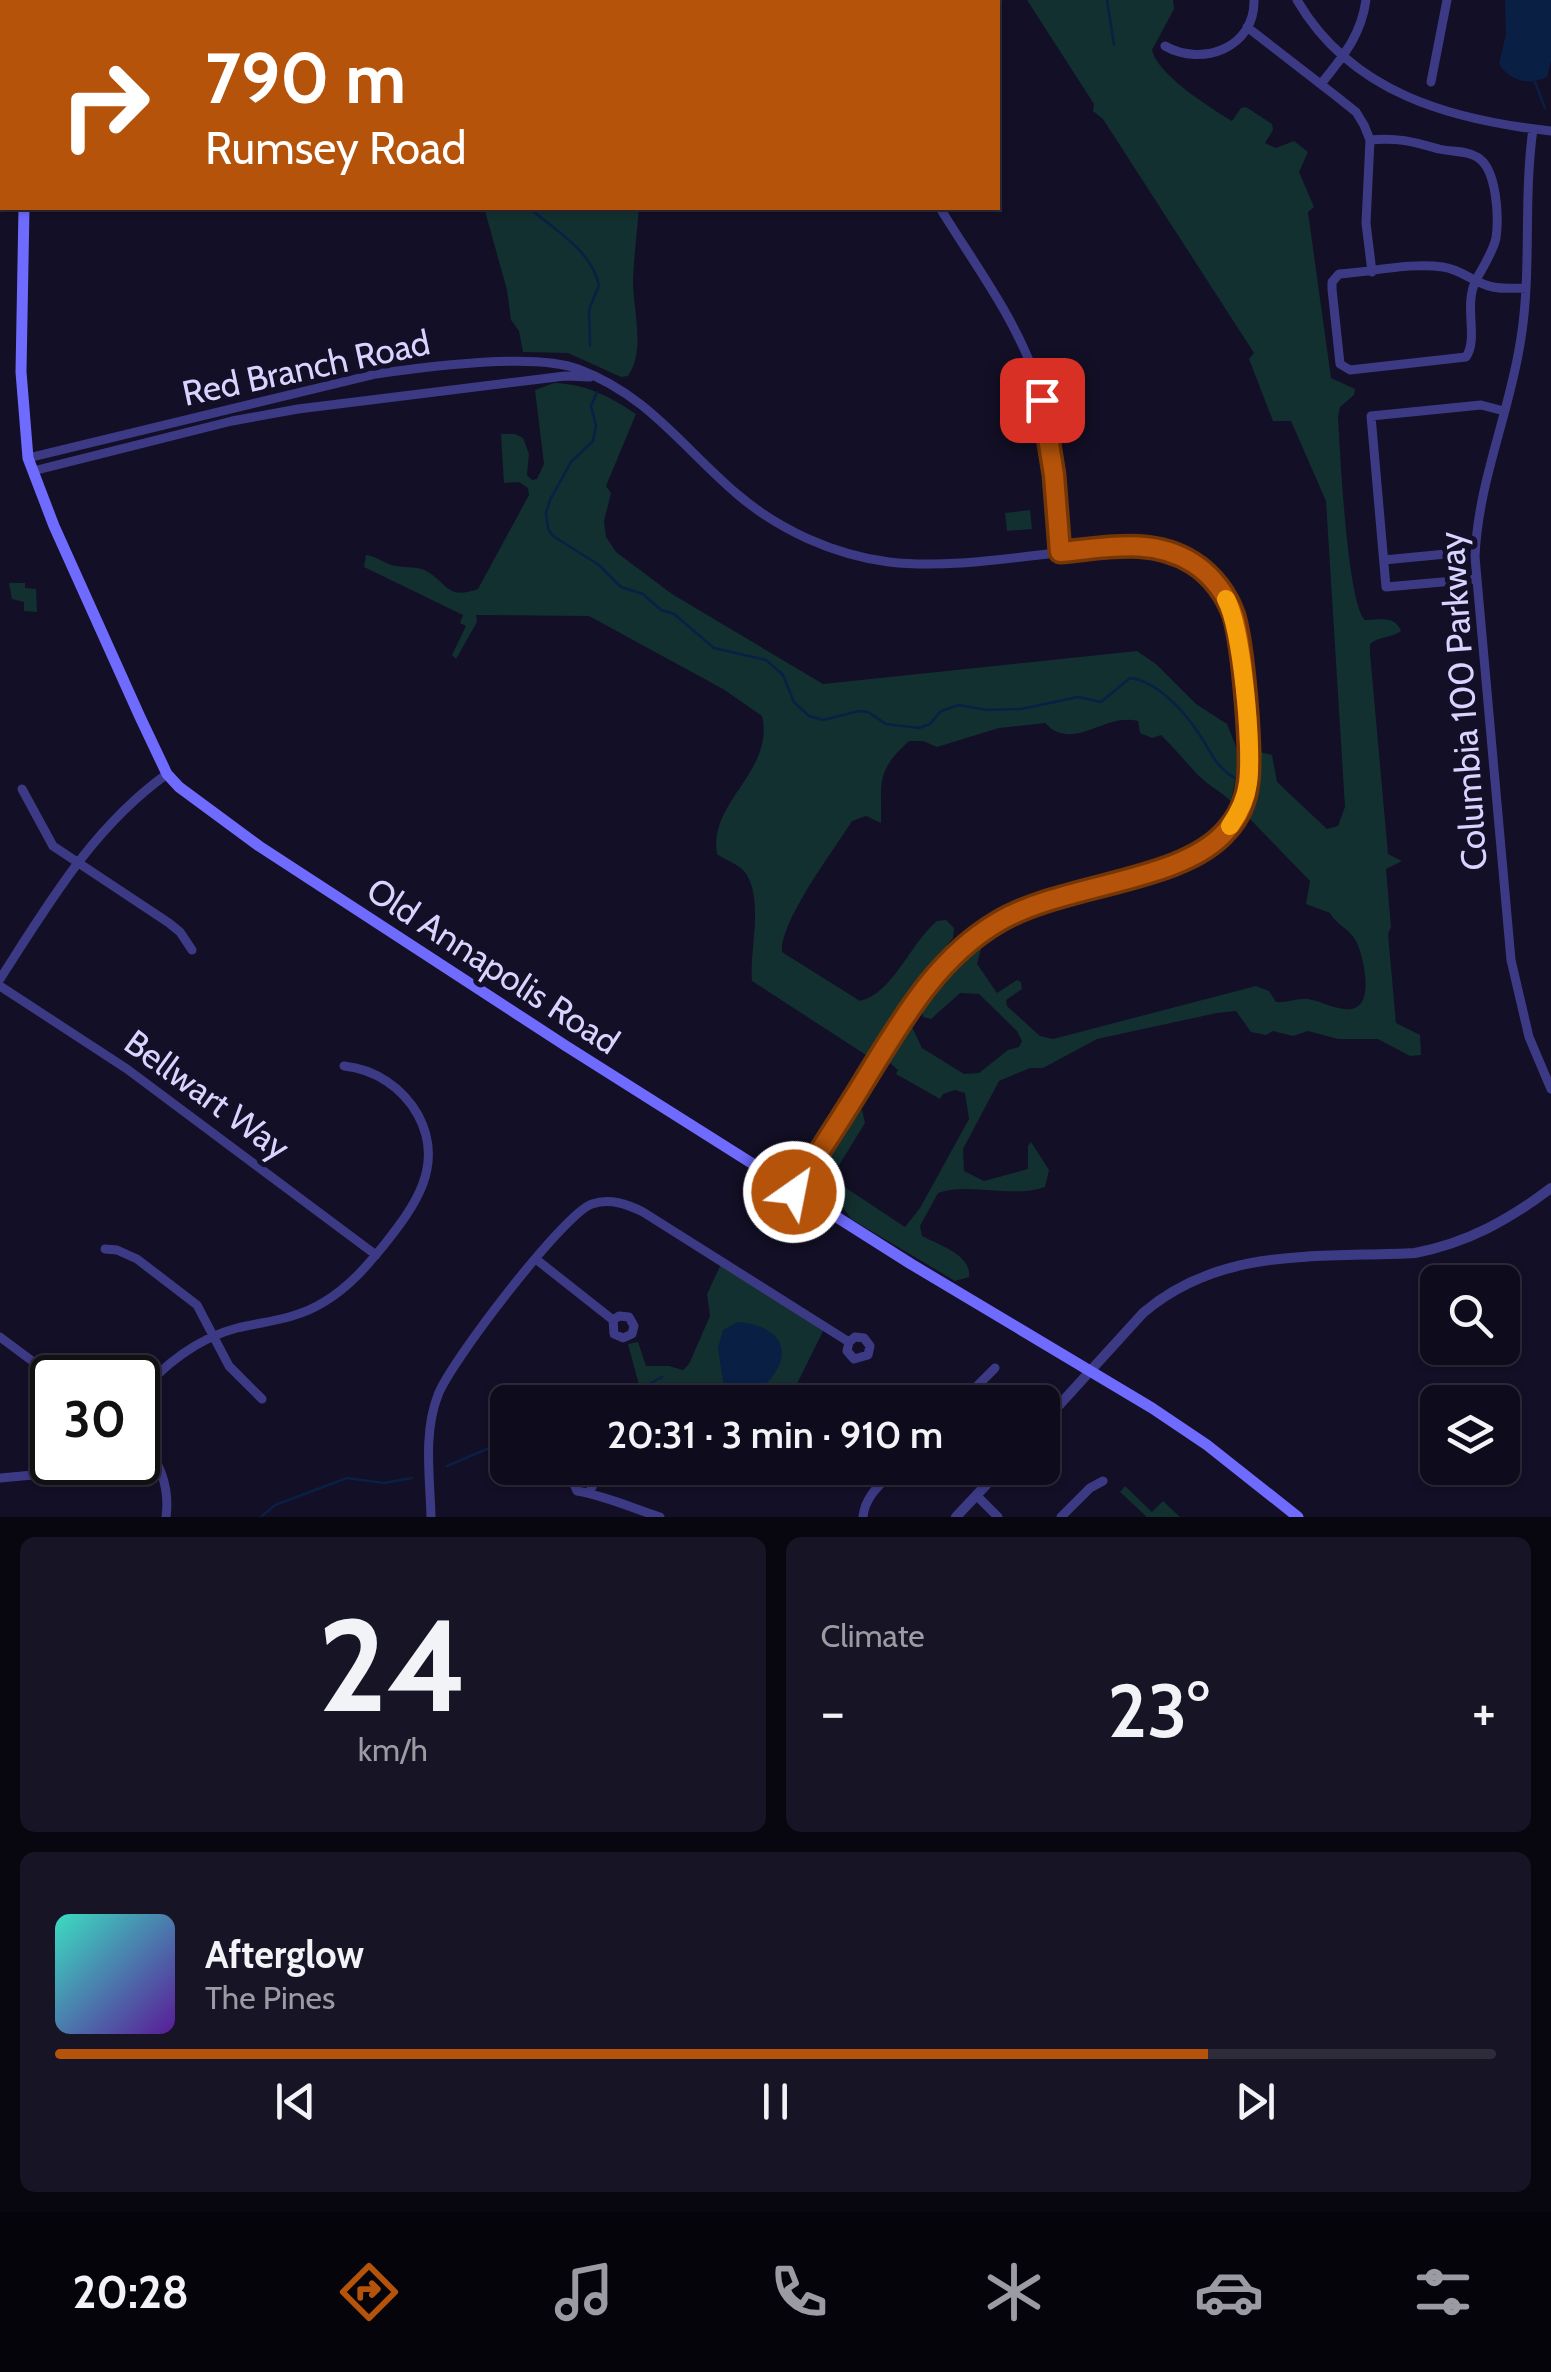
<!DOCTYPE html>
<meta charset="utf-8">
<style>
:root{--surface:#0e0b1c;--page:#171425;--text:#f1f3f6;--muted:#9b9ba3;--line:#2e2b3b;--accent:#b45309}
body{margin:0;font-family:Cabin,sans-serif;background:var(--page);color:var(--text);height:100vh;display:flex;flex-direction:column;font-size:38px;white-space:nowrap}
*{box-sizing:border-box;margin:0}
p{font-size:32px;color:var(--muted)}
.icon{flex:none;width:55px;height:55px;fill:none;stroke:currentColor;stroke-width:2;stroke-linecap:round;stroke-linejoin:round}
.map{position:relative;height:1517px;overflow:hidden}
.panel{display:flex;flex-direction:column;gap:20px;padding:20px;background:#08060f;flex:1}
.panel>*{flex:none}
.banner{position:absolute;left:0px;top:0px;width:1000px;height:210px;box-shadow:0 2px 8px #0004,0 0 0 2px var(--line);background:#b45309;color:#fff;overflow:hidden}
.fabs{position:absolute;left:1420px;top:1265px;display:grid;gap:20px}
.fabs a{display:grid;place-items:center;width:100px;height:100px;border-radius:15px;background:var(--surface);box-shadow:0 2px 8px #0004,0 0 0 2px var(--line);font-size:50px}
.speed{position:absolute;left:30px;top:1355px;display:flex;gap:20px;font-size:50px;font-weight:700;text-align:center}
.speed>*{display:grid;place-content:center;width:130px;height:130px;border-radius:50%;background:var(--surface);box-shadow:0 2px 8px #0004,0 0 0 2px var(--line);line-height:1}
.speed .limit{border:5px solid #111;border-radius:15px;background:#fff;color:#111}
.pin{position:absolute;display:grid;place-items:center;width:85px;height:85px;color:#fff;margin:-42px;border-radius:20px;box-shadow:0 5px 15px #0006}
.me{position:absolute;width:110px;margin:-55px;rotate:33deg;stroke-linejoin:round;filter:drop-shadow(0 0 8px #0008)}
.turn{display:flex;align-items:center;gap:35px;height:210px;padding:0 40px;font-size:45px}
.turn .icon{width:130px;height:130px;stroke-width:2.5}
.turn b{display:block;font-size:70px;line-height:85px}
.big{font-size:75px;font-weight:600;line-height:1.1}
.panel .card{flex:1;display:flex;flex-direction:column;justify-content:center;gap:15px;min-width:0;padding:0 35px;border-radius:15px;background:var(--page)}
.panel .dial{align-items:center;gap:0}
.dial b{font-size:130px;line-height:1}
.song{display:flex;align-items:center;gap:30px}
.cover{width:120px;height:120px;border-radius:15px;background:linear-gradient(135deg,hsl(170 70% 55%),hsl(270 70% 35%))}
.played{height:10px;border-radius:5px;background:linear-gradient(90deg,var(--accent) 80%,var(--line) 80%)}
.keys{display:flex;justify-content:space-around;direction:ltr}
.heat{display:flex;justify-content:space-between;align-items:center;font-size:55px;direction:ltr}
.panel .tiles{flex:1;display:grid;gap:20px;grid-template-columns:1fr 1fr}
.card:last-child{grid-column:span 2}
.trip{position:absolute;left:490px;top:1385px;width:570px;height:100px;border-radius:15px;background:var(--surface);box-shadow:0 2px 8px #0004,0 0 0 2px var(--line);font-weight:600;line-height:100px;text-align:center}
.menu{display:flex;height:160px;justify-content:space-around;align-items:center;background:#06040b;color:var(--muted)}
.menu .icon{width:70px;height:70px}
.menu .current{color:var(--accent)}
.menu b{font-size:45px;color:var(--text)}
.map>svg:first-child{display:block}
.green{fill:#12302f}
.water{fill:#0a1f44}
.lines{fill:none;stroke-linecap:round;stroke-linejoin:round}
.stream{stroke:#0a1f44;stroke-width:2.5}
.minor{stroke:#3d3a85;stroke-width:9}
.tertiary{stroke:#3d3a85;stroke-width:10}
.secondary{stroke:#6f6bff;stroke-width:11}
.route-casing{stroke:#753606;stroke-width:25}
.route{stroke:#b45309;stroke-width:18}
.slow{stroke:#f59e0b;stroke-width:18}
.labels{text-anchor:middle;stroke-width:10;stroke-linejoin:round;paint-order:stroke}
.street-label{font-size:35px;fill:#d9d4ff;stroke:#130f26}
</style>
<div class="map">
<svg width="1551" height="1517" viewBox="0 0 1551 1517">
<rect width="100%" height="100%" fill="#130f26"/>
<path class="green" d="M311,0h158l2,2h-160z
M1027,0h146l1,9 -22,41c6,25 57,57 80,71l9,-13 5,-1 26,17 1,6 -8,13 11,5 18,-7 14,11 -9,20 15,35 -6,5 23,166 24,11 -1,6 -14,12 -2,9c2,33 9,188 27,204 15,0 30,-5 36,11 -9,7 -22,5 -31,13v9l18,201 14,7 -16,8 5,58 -3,7 8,89 24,12 1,20 -11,1 -32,-17h-40l-30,-8 -15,5 -20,-5 -7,4 -15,-3 -15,-21 -19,2 -120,26 -54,29h-13l-31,13 -36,68 1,22 20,10 44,-12v-23l3,-4 18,28 -4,17c-36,12 -72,-5 -107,6l-18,33 2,10c17,9 50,19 47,41l-14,4 -104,-62 -32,-47 5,-17 28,-42 10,-3 3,13 -34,55 74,49 15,-19 49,-89 -4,-26 -10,-3 -12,4 -3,5 -44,-25 2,-4 -9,-8 -1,-9 18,-27 6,1 10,21 42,26 15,-1 29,-23 11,-3 3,-6 -5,-10 -38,-37 -19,-1 -29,26 -8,-2c-5,-26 39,-60 60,-75l-6,22 20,29 20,-13 4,2 1,7 -16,11 1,6 33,30 13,3 203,-53 13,5 7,11c12,1 21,-4 32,-3 14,2 33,14 47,9 19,-7 8,-54 1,-67 -7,-13 -20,-16 -26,-28l-24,-9 4,-23 -61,-63 11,-66 12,3 5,27 50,47 11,-3 7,-19 -19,-306 -35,-80h-18l-24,-62 5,-6 -151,-234 -10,-8 1,-7z
M477,208h162c-2,24 -5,48 -6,73 0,30 13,69 -5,95l-7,1 -53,-24 -45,-1 -4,-21 -8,-11 -4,-30 -22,-79z
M554,383c32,1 55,13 82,31l-30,72 5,7 -7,28 2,16 10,15 56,42 151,90 314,-33 19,13 40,40 31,20 13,33 -9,44c-11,-10 -25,-17 -34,-27 -12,-13 -23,-26 -36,-39l-9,3 -12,-5 -2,-12c-33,-9 -65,32 -93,2l-46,5 -62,19 -14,-6h-14c-34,31 -27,41 -28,82l-15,-7 -14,5c-18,29 -72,100 -70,131l78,49c33,-8 49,-56 77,-80l9,-1 8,8 -1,10 -34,40 -47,72 -6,5 -114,-74c-3,-30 13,-84 -8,-110 -5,-6 -20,-12 -27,-17 -9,-52 58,-83 45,-138l-39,-27 -134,-73 -113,-1 1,7 -21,37 -4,-4 14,-29 -6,-3 3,-8 -99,-48 2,-12c11,1 20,10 30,11 10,2 23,0 32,6 20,12 19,28 50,17l51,-94 -1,-7 -9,-6 -15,1 -3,-49h14l8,4 6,16 -2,21 5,5 5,-1 7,-15 -9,-74z
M1030,510l2,19 -25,2 -2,-18z
M9,583h16v5l11,1 1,23 -13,-1v-9l-12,-3z
M722,1262l103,65 -37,75h-188l6,-6 33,-11 -11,-41 10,-2 8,24h23l14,4 6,-6 21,-48 -3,-22z
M1125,1486l27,26 11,-11 17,16h-33l-27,-25z"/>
<path class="water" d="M1505,0h46v61l-4,16c-18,9 -37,4 -48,-13l7,-30z
M738,1322c66,6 50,58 1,80l-14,-7 -7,-47 5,-18z"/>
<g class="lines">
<path class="stream" d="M365,0v2
M1107,0l7,45
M1535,82l10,26
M529,208c26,22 62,42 70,77l-10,25 1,36
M597,392l-6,14 5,20 -3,15 -22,21 -21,38 -4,13 2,16 5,7 46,29 22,22 22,7 18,16 13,4 40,34 52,12 17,15 11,27 15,14 14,4 36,-9 9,1 18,12 33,4 11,-4 11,-13 18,-6 28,5 34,-1 57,-12 23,5 29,-24c27,3 55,34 69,56 12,17 16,33 36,44
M601,1402l37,-12 24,-13
M447,1466l61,-26
M261,1517l14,-12 72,-27 37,5 28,-5"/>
<path class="minor" d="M840,0l1,2
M1297,0c54,93 154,120 254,131
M1247,27l89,69 20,16 8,13 6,15 -4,83 6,49
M1165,46c37,21 90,2 89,-46
M1431,82l16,-82
M1321,84c22,-28 40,-48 45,-84
M1533,129c-10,70 -1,140 -12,209 -11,75 -43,143 -46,219l36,403 18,77 22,52
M1370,140c27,-3 44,2 69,9 12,3 27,1 38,8 20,11 22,60 19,81 -3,14 -13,29 -20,42 -13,26 3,58 -10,77l-116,13 -10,-6 -8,-75v-7l7,-8c33,-2 71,-12 104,-7 16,2 28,13 43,18 12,5 27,3 40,3
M940,208c33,54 74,108 95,168 19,56 20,118 25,177
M28,458l348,-84c48,-7 158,-22 202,-5 70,26 104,78 159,125 42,36 97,61 152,68 60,7 125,-5 185,-11 32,-3 66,-10 97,1 25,9 46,28 58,52 15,32 26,159 16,193 -5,17 -15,32 -28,44 -25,23 -58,28 -89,37 -61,16 -122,29 -170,72 -35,32 -58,74 -83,114 -27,43 -54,85 -81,127
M33,471l199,-50 66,-12 267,-33 25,1
M1384,560l62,-6
M1476,579l-90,8 -15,-171 110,-11 23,6
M22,789l31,57 116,77 11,9 12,18
M0,979c49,-76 93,-152 167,-205
M0,986l127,83 249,186
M105,1249l12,1 20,9 60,46 32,61 33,33
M537,1260l76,60 1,14 9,4 9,-4 2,-8 -5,-9 -10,-1 -6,4
M0,1337l55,41
M138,1396c25,-31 60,-58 99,-68 30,-7 60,-9 87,-26 25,-15 42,-35 60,-57 31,-39 61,-80 34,-130 -15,-27 -43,-46 -74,-49
M961,1402l34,-34
M138,1439c22,19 32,49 28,78
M0,1478l33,-3 33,-13
M591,1489l3,-6 -3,-9 -14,-1 -4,9 4,9c26,4 55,17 83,26
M976,1495l22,22
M431,1517c-1,-40 -8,-84 7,-122 11,-31 126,-182 154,-191 18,-6 35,0 51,8l206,130 -2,9 7,8 14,-4 2,-9 -6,-8 -9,-1 -6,5
M863,1517c2,-22 19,-34 34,-49
M1061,1517l29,-29 13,-7"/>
<path class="tertiary" d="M1042,1424l101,-111c78,-67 176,-55 272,-60 52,-10 94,-33 136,-65
M956,1517l46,-49"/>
<path class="secondary" d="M12,0l1,2
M24,208l-3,164 7,86 26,68 86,191 27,57 12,13 80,59 307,200 345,218 241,144 55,37 91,72"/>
</g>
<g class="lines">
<g class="route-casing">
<path id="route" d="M794,1192c23,-37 47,-73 69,-109 38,-61 72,-124 135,-161 65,-39 185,-39 229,-92 12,-13 19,-30 21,-48 4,-32 -5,-135 -14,-166 -7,-21 -22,-41 -41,-53 -41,-26 -87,-15 -133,-11l-6,-77 -12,-75"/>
</g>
<use href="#route" class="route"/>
<path class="slow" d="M1226,599c16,30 27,149 22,184 -2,16 -9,30 -18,43"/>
</g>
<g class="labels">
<g class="street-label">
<text transform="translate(306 368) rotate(-12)" y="12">Red Branch Road</text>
<text transform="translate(1463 701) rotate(-94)" y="12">Columbia 100 Parkway</text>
<text transform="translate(493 966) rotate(33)" y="12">Old Annapolis Road</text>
<text transform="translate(207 1095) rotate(36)" y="12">Bellwart Way</text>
</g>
</g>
</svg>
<div class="fabs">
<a><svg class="icon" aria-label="search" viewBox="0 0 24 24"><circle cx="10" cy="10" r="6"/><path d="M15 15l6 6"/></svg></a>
<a><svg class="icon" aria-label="layers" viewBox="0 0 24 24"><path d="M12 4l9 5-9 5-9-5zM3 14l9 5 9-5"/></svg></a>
</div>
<div class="speed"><div class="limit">30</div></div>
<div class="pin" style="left:1042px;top:400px;background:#d93025"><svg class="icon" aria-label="arrive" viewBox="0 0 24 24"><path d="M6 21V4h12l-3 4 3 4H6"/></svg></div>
<svg class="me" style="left:794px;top:1192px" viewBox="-20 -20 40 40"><circle r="17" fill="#b45309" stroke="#fff" stroke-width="3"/><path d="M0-11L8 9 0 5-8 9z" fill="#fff"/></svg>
<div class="trip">20:31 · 3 min · 910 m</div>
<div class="banner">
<div class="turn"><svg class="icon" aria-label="right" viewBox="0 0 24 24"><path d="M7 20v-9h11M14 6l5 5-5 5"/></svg><div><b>790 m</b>Rumsey Road</div></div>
</div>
</div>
<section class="panel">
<div class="tiles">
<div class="card dial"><b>24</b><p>km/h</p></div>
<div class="card"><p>Climate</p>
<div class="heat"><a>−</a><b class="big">23°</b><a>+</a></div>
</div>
<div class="card">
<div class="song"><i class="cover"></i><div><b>Afterglow</b><p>The Pines</p></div></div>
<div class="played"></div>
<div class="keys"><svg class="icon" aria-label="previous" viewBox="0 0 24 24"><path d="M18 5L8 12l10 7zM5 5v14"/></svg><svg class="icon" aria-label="pause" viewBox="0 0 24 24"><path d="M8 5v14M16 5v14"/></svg><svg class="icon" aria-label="next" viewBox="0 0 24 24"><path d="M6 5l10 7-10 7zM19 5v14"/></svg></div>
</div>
</div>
</section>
<nav class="menu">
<b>20:28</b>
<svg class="icon current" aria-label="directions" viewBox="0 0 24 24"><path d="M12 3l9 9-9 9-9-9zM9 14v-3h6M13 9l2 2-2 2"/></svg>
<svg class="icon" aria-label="music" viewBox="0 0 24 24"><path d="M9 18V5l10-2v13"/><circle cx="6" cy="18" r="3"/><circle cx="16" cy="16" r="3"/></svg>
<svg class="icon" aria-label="phone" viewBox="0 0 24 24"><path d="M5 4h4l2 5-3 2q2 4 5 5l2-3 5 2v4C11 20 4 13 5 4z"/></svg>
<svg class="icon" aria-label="climate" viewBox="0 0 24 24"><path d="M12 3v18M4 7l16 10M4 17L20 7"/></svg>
<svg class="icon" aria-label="car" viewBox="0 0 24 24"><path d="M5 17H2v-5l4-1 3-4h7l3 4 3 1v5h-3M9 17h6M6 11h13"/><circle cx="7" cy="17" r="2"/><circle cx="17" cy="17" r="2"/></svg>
<svg class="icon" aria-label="filters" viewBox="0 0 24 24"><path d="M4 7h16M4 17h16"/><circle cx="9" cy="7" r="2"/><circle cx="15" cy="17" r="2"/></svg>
</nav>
